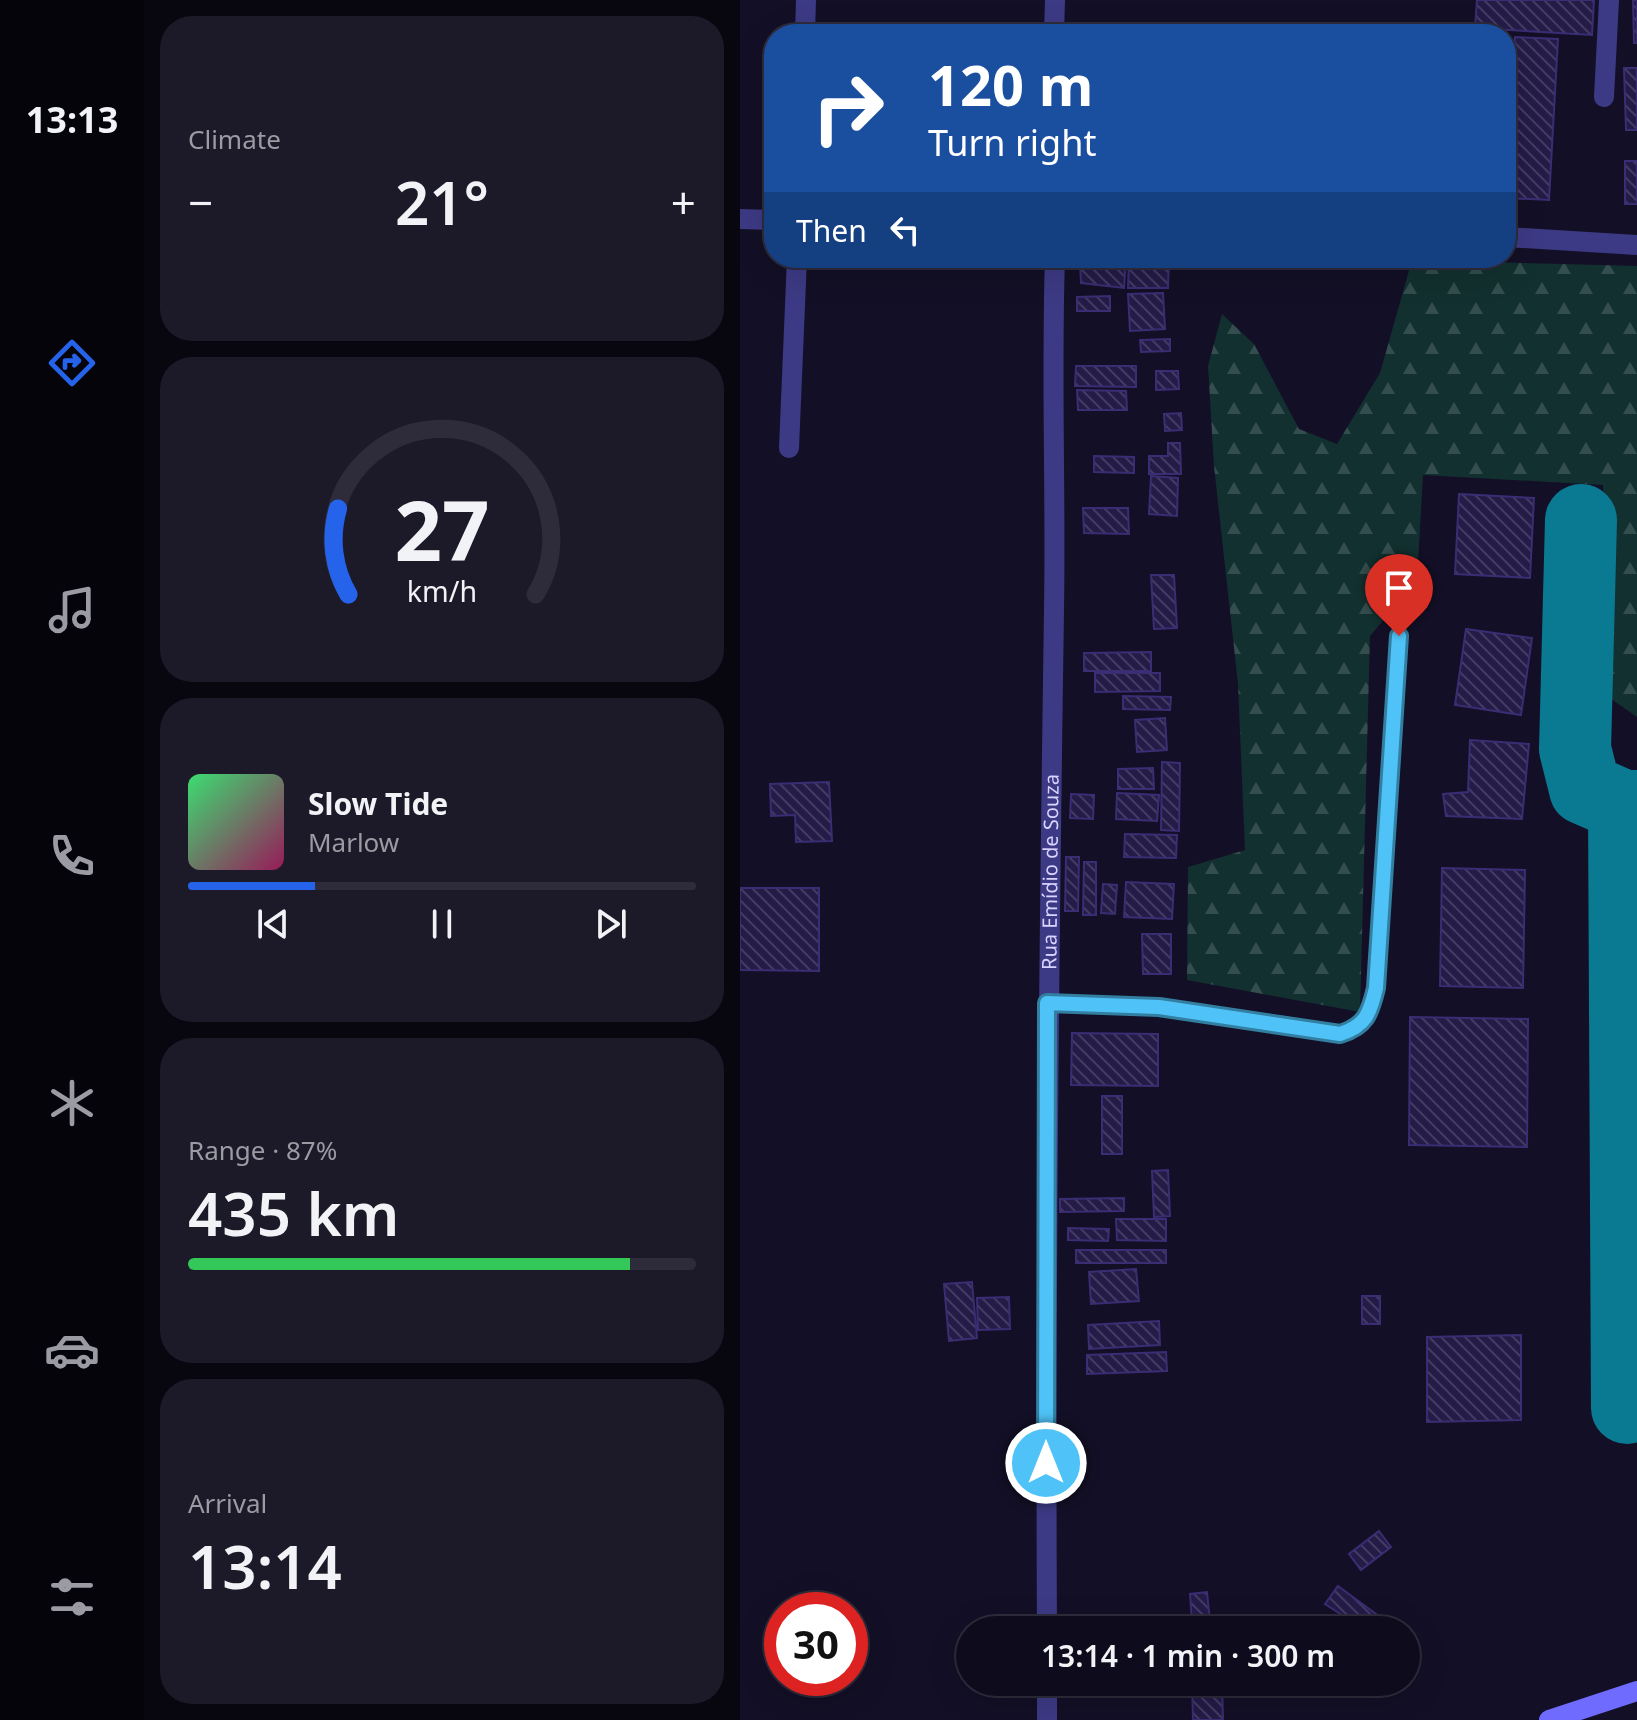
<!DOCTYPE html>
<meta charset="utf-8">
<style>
:root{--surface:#0e0b1c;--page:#1c1929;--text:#f1f3f6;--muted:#9b9ba3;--line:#2e2b3b;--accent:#2563eb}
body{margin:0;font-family:"Noto Sans",sans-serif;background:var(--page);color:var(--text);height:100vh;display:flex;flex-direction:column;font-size:30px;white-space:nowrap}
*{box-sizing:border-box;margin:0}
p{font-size:26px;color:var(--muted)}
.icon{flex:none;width:44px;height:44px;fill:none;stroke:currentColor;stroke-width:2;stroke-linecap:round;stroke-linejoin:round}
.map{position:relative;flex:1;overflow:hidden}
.details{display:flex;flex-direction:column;gap:16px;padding:16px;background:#08060f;width:596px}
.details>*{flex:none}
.guide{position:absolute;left:24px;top:24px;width:752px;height:244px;border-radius:32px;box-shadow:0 8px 32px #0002,0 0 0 2px var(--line);background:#1a4fa0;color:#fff;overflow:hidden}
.speed{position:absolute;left:24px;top:1592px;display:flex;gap:16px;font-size:40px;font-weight:700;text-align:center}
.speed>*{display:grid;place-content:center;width:104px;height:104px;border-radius:50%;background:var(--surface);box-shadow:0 8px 32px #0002,0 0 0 2px var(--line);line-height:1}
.speed .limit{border:12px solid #d22;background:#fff;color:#111}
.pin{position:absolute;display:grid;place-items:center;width:68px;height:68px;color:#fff;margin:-82px -34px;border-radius:50% 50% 50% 0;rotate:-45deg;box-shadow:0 0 8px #0007}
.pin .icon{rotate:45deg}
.me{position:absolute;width:88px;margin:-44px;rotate:0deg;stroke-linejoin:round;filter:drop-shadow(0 0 6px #0008)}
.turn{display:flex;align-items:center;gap:28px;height:168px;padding:0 32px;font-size:36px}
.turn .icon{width:104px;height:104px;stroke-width:2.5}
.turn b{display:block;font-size:56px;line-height:68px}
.then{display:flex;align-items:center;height:76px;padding:0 32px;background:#0003;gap:16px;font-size:30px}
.big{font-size:60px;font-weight:600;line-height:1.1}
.details .widget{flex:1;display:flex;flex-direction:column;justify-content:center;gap:12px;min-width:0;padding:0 28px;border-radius:32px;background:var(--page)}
.details .dial{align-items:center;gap:0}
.dial svg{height:208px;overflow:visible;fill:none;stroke:var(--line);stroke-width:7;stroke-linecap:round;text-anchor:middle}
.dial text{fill:var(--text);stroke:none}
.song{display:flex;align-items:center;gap:24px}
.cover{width:96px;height:96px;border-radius:12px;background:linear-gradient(135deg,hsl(140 70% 55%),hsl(330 70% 35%))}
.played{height:8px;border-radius:4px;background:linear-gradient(90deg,var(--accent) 25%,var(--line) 25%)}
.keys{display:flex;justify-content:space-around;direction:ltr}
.heat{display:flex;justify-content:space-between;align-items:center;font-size:44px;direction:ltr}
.charge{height:12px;border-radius:6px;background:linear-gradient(90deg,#34c759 87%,var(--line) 0)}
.trip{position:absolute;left:216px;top:1616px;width:464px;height:80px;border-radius:40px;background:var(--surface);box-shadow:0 8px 32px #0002,0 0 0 2px var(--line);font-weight:600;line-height:80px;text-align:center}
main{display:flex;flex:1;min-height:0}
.dock{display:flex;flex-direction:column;width:144px;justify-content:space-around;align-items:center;background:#06040b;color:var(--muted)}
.dock .icon{width:56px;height:56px}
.dock .current{color:var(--accent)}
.dock b{font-size:36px;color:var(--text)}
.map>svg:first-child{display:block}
.forest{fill:url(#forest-firs)}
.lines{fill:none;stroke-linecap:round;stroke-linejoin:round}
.taxiway{stroke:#0a7a92;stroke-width:72}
.building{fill:url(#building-back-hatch);stroke:#3b2d73;stroke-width:2}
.lane{stroke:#3d3a85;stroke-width:12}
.street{stroke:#3d3a85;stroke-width:20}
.secondary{stroke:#6f6bff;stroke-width:20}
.route-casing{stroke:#337fa1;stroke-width:20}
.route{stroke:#4fc3f7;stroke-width:14}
.labels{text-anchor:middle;stroke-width:8;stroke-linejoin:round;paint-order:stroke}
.street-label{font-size:20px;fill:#d9d4ff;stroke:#130f26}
</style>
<main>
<nav class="dock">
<b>13:13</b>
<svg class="icon current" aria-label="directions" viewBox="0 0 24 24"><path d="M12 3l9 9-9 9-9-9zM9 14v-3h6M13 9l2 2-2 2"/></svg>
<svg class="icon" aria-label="music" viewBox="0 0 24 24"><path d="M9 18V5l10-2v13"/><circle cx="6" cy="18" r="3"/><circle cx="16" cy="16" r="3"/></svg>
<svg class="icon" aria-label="phone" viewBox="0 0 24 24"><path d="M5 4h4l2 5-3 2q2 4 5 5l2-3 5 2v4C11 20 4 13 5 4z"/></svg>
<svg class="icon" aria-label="climate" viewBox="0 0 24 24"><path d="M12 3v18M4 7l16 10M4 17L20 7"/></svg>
<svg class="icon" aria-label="car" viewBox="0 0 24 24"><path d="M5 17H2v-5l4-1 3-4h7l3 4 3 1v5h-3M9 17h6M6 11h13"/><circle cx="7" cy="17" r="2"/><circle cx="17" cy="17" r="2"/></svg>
<svg class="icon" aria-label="filters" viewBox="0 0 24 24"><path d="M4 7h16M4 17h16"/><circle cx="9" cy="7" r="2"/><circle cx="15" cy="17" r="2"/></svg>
</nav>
<section class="details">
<div class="widget"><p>Climate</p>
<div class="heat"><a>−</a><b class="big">21°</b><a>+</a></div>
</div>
<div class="widget dial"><svg viewBox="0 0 100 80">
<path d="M14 69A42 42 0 1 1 86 69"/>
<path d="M14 69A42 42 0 0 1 10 36" stroke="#2563eb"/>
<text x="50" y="56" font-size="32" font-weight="700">27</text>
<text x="50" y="72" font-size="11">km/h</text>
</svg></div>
<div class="widget">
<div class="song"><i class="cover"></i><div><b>Slow Tide</b><p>Marlow</p></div></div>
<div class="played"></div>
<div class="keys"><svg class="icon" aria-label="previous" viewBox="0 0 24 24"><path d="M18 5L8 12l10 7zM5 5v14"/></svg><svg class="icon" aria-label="pause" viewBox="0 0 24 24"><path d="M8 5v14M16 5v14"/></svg><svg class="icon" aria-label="next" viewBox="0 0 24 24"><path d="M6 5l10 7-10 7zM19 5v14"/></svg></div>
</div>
<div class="widget"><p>Range · 87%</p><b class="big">435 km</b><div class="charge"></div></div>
<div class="widget"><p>Arrival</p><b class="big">13:14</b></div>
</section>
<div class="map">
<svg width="897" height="1720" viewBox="0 0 897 1720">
<defs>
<pattern id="forest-firs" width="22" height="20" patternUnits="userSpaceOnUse" patternTransform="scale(2)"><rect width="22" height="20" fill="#12302f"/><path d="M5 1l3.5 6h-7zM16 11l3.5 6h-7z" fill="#344d4e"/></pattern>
<pattern id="building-back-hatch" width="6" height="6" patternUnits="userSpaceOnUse" patternTransform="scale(2)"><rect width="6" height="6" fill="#241b47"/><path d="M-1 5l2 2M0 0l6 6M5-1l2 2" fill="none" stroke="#433b63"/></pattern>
</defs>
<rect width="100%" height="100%" fill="#130f26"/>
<path class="forest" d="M672,260l225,6v451l-30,-21 -4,-211 -180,-10 -6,105 -47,56 -10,376 -173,-32 1,-113 57,-17 -7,-166 -24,-218 -6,-100 14,-52 32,30 45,85 38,15 43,-71z"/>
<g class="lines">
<path class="taxiway" d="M841,520l-6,229 10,40 39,17h13
M884,806l3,602"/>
</g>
<path class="building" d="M737,0h117l-2,35 -117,-7z
M893,0h4v43h-3z
M775,37l43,2 -9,161 -43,-2z
M884,68h13v62h-11z
M885,161h12v43h-12z
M344,258h42l-2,30 -43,-5 -1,-21z
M389,258h40l-1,30h-40z
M423,293l2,36 -35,2 -2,-37z
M370,296v15h-33v-14z
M430,339v12l-29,1 -1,-12z
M336,366h60v21l-61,-1z
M416,371h22l1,18 -23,1z
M337,390l49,1 1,19h-49z
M441,413l1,17 -17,1 -1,-17z
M428,443h12l1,31h-32v-18h19z
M354,456l40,1v16l-40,-1z
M411,476l27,2 -1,38 -28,-2z
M719,494l75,4 -4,80 -75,-4z
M343,508h45l1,26 -45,-1z
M411,575h23l3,53 -23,1z
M726,629l66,9 -11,77 -66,-10z
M411,652v19h-67v-18z
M355,673h65v18l-65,1z
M383,696l48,1 -1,13 -47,-1z
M425,718l2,32 -30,2 -2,-32z
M730,740l59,4 -7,75 -76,-3 -3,-22 25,-2z
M422,762l18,1 -1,68 -18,-1z
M413,768l1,21h-36v-20z
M89,782l3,59 -36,1 -1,-27 -24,1 -1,-32z
M377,793l42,2 -2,26 -41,-2z
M331,794l23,1 -1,24 -23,-1z
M385,834l52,1 -1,23 -52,-1z
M326,857h13l-1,54h-13z
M344,862h12v53h-13z
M702,868l83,2 -2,118 -83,-2z
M386,882l48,2 -2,35 -48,-2z
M363,884l14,1 -2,29 -14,-1z
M0,888h79v83l-79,-1z
M402,934h29v40h-28z
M670,1017l118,2 -1,128 -118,-2z
M332,1033l86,1v52l-87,-1z
M362,1096h20v58h-20z
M428,1170l2,46 -16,1 -2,-46z
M384,1198v13l-64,1v-13z
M376,1219h50v22l-49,-1z
M328,1228l41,1 -1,12 -40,-1z
M336,1250h90v13h-90z
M396,1269l3,32 -48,3 -2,-32z
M232,1282l5,56 -28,3 -5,-57z
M622,1296h18v28h-18z
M269,1297l1,32 -32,1 -1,-32z
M419,1321l1,24 -71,4 -1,-24z
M781,1335v85l-94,2v-85z
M426,1352l1,19 -80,3v-19z
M639,1531l12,16 -30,23 -12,-16z
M598,1586l38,28 -11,16 -40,-26z
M467,1592l3,29 -18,1 -2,-28z
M452,1682h30l1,38h-30z"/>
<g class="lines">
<path class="lane" d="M307,1003l112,4 181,27c26,-8 30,-21 36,-46l23,-352"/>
<g class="street">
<path d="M65,34l1,-34"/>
<path d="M314,34l1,-34"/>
<path d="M864,97l5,-97"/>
<path d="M0,219l34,1"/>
<path d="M766,237l131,8"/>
<path d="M49,448l8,-190"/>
<path id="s1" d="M307,1630c-2,-340 2,-680 7,-1020 2,-118 -3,-235 1,-352"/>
<path d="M307,1682v38"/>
</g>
<path class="secondary" d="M809,1720l88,-29"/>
</g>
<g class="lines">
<g class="route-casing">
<path id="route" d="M306,1463l1,-460 112,4 181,27c26,-8 30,-21 36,-46l23,-352"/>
</g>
<use href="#route" class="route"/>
</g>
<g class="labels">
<g class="street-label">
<text dy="7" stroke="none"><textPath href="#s1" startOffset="758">Rua Emídio de Souza</textPath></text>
</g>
</g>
</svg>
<div class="speed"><div class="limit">30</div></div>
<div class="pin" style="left:659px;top:636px;background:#d93025"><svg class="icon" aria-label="arrive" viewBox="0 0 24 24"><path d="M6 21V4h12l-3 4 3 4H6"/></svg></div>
<svg class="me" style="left:306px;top:1463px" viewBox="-20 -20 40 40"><circle r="17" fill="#4fc3f7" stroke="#fff" stroke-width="3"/><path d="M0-11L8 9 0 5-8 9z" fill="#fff"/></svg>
<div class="trip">13:14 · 1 min · 300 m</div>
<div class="guide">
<div class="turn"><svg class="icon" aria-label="right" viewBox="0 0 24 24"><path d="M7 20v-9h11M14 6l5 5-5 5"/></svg><div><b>120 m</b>Turn right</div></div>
<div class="then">Then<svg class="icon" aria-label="left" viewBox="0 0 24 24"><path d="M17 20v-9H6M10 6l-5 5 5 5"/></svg></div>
</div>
</div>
</main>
